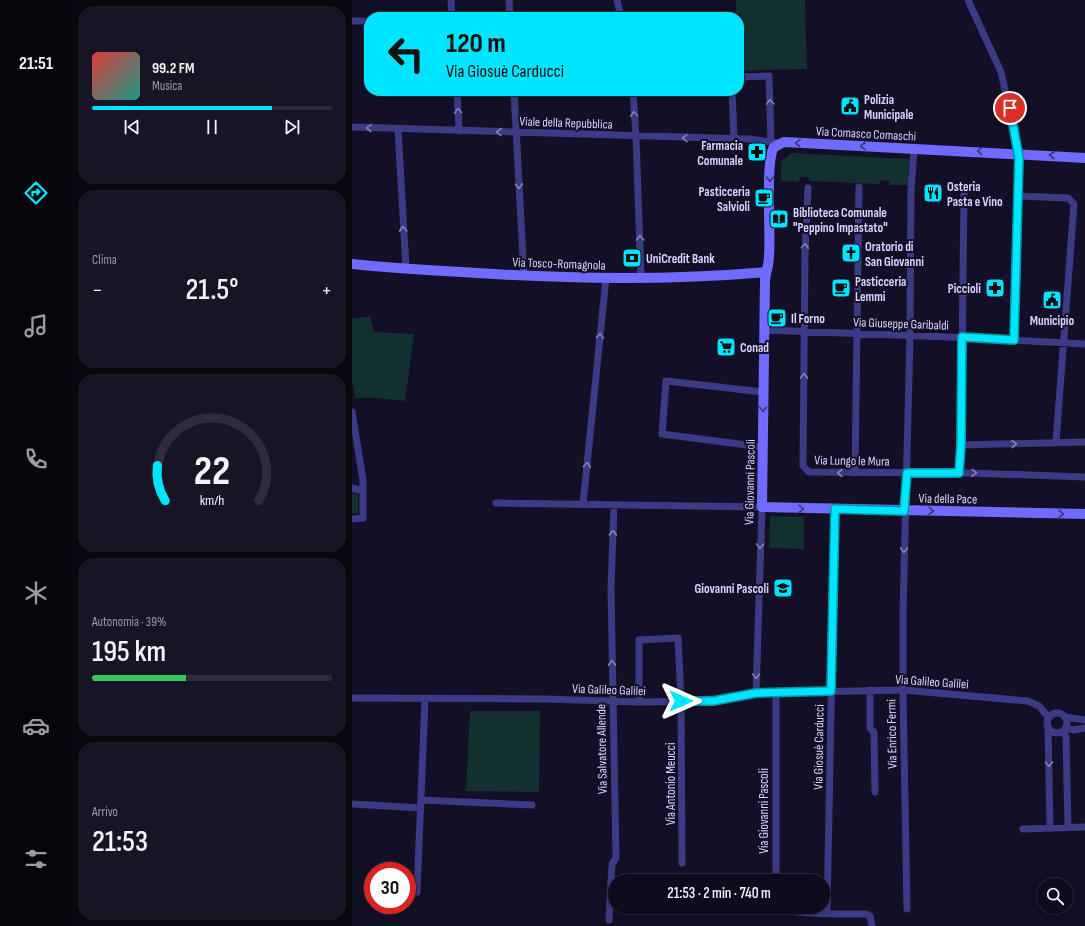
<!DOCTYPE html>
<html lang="it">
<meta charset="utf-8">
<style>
:root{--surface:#0e0b1c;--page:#171425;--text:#f1f3f6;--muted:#9b9ba3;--line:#2e2b3b;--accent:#00e5ff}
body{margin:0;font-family:"Sofia Sans Condensed",sans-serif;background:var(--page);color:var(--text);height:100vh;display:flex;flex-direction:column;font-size:15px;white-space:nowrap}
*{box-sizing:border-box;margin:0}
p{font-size:13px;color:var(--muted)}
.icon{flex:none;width:22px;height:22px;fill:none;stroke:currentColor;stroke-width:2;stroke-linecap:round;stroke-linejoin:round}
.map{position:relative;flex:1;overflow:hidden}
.panel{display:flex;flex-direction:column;gap:6px;padding:6px;background:#08060f;width:280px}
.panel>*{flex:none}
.guide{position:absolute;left:12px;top:12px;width:380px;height:84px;border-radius:16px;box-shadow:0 2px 10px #0003,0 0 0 1px var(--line);background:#00e5ff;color:#111;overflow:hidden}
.fabs{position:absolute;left:685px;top:878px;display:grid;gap:8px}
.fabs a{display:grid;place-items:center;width:36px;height:36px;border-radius:50%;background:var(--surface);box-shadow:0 2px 10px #0003,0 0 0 1px var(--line);font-size:20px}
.speed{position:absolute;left:12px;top:862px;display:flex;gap:8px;font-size:20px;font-weight:700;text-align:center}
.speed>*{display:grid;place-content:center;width:52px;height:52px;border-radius:50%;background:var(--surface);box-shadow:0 2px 10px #0003,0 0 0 1px var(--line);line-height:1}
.speed .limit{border:6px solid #d22;background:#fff;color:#111}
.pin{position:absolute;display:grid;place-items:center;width:34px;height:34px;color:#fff;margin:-17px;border:2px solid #fff;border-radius:50%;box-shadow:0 1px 4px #0007}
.me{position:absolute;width:44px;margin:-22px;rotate:90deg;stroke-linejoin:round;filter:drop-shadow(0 0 3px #0008)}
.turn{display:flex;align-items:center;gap:14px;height:84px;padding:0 16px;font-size:18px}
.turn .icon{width:52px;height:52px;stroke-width:2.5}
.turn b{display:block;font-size:28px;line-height:34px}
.big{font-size:30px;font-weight:600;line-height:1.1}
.panel .tile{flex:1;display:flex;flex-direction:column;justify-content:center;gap:6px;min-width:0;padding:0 14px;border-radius:16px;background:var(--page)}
.panel .dial{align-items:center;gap:0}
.dial svg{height:104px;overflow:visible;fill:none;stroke:var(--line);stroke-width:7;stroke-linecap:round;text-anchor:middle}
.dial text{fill:var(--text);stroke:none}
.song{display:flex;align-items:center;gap:12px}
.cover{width:48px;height:48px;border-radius:6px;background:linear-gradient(135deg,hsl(0 70% 55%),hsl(170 70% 35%))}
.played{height:4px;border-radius:2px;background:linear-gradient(90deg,var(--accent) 75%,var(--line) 75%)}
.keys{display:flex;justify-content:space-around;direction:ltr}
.heat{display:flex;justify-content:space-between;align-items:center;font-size:22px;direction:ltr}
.charge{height:6px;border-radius:3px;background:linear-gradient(90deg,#34c759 39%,var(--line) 0)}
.trip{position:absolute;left:256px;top:874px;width:222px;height:40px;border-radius:20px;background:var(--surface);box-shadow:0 2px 10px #0003,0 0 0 1px var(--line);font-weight:600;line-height:40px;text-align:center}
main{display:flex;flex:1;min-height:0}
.tab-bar{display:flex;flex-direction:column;width:72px;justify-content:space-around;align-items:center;background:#06040b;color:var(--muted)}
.tab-bar .icon{width:28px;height:28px}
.tab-bar .on{color:var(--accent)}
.tab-bar b{font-size:18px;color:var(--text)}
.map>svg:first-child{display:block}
.green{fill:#12302f}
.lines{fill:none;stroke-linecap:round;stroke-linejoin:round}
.minor{stroke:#3d3a85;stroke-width:7}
.secondary{stroke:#6f6bff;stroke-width:10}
.oneway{stroke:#837fbc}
.oneway2{stroke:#38347d}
.route-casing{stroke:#0095a6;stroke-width:10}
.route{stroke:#00e5ff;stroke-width:7}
.labels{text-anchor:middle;stroke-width:4;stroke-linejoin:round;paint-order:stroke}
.poi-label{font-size:13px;font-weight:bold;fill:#d9d4ff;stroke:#130f26;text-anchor:start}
.street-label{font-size:13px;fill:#d9d4ff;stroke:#130f26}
</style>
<main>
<nav class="tab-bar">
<b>21:51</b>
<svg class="icon on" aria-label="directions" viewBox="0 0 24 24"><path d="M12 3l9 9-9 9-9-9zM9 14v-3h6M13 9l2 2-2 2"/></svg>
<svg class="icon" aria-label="music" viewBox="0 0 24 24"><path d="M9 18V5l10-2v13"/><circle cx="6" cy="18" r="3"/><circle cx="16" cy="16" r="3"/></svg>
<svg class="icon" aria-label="phone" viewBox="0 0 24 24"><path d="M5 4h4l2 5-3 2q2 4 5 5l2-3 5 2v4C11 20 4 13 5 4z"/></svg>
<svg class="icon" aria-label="climate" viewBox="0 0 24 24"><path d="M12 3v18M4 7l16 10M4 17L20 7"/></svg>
<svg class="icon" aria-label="car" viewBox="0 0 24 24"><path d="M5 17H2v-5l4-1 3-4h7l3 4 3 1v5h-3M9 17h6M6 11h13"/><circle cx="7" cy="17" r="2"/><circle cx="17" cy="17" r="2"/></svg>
<svg class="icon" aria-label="filters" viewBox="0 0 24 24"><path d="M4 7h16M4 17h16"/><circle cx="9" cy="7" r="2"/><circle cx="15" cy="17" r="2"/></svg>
</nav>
<section class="panel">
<div class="tile">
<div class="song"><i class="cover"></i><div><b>99.2 FM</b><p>Musica</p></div></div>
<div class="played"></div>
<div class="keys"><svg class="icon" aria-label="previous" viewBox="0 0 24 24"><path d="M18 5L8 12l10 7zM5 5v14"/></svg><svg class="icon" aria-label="pause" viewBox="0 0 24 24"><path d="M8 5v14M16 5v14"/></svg><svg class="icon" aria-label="next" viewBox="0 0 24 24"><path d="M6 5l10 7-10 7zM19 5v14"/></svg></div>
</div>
<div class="tile"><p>Clima</p>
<div class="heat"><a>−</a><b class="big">21.5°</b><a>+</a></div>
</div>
<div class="tile dial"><svg viewBox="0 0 100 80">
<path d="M14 69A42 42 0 1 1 86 69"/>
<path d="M14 69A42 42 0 0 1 8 42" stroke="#00e5ff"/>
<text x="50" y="56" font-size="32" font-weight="700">22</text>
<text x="50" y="72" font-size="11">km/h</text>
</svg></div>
<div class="tile"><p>Autonomia · 39%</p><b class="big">195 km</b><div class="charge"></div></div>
<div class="tile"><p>Arrivo</p><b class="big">21:53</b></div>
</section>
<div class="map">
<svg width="733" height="926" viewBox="0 0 733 926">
<rect width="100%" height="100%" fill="#130f26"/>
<path class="green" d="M384,0h69l2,69 -68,2v-54h-3z
M440,153l117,6 -1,26h-19v-5l-9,1v3l-70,-3 -2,-4h-8l-1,5 -18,-1v-19z
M18,316l4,16 40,2 -9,67 -28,-3h-22l-3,-18v-61z
M0,493l6,2v18h-6z
M418,516l34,1v32l-35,-1z
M118,711h70l-1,81 -73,-1z"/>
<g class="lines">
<path class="minor" d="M99,0l1,17
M157,0l1,17
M265,0l4,17
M616,0l33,72 18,81 -2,125 -3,62
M90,17l10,-1
M0,21h17
M387,77l30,-1 2,65
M105,91l2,40
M162,91l10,185
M281,91l3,46 5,140
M380,91l2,48
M0,127l397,12 31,4
M46,129l8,139
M456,188l-3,65 -2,213 6,6 161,1 115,4
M666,196l50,2 6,6 -18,238
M412,330l212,8 109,6
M0,412l11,68v38l-11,1
M609,445l124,-3
M410,447l-100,-13 4,-53 97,11
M503,473l4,-286
M607,473l2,-28 3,-252
M0,488l11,3
M144,503l266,4 -6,186
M231,504l23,-226
M518,690v38l4,4 1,60
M0,698l193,1 94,3 74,-1 43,-8 147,-3 125,11 11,5 10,12
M287,702v-62l39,-2 3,63 1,162
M695 723a10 10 0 1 1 20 0a10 10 0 1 1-20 0Z
M713,717l20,3
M696,725l2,103
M714,728l8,2 11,-2
M712,730l2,7 2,90
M69,800l111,5
M0,804l69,4
M671,829l62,-2
M424,881v-188
M65,892l8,-192
M425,907c6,8 75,7 89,7l4,2 2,10
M555,909l-4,-215v-81l7,-278 1,-146 3,-40
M475,913l8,-404
M257,920l3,-56 4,-6 -5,-270 3,-83"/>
<path class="secondary" d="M733,158l-301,-16 -10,5c-9,14 -3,88 -5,109 0,8 -3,16 -4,24l-3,227 323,7
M0,264c36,4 72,6 109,8 101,7 204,9 305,0"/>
</g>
<defs><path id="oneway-chevron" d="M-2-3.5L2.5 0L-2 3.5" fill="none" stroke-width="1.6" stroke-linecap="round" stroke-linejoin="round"/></defs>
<g class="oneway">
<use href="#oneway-chevron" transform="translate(418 102) rotate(-92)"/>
<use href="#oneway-chevron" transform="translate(106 111) rotate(-94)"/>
<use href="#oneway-chevron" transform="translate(282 114) rotate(-94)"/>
<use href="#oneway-chevron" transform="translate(17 128) rotate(-178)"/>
<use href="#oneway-chevron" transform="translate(147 132) rotate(-178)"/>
<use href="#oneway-chevron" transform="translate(333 138) rotate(-179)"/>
<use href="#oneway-chevron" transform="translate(167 186) rotate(87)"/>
<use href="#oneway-chevron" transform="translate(51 229) rotate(-93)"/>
<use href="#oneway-chevron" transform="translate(288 238) rotate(-92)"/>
<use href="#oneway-chevron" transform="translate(453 246) rotate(-87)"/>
<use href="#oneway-chevron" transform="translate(248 336) rotate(-84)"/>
<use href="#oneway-chevron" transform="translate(452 376) rotate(-89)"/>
<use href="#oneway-chevron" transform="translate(662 444) rotate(-3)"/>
<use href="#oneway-chevron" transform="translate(235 465) rotate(-85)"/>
<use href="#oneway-chevron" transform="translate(488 473) rotate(-180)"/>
<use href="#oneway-chevron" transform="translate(622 473) rotate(2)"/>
<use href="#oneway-chevron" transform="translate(261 533) rotate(-88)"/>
<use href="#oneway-chevron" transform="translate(408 546) rotate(92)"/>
<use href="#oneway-chevron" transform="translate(552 550) rotate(91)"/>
<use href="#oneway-chevron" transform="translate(260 663) rotate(-91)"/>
<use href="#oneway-chevron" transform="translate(404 676) rotate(92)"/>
<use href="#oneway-chevron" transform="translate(697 764) rotate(89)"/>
</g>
<g class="oneway2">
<use href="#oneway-chevron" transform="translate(446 143) rotate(-178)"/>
<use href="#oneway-chevron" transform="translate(511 146) rotate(-177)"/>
<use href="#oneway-chevron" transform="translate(628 151) rotate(-178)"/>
<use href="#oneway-chevron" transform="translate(700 155) rotate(-176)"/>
<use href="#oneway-chevron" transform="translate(418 179) rotate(91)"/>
<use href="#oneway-chevron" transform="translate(411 409) rotate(90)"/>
<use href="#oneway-chevron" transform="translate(449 509) rotate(1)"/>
<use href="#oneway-chevron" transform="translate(579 511) rotate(1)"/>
<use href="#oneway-chevron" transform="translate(709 514) rotate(1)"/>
</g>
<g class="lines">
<g class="route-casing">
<path id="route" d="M329,701h32l43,-8 75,-2 4,-182 69,2 3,-38h52l2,-28 1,-108 52,3 5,-182 -9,-50"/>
</g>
<use href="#route" class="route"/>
</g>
<defs>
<g id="civic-square" transform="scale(1)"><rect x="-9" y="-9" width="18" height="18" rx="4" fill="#00e5ff" stroke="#130f26"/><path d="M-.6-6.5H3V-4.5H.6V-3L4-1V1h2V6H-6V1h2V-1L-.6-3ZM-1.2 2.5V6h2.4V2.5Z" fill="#111"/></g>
<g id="pharmacy-square" transform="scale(1)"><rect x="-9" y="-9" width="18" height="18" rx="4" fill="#00e5ff" stroke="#130f26"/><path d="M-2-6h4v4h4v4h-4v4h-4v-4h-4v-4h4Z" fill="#111"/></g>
<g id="restaurant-square" transform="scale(1)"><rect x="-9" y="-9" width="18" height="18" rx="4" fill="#00e5ff" stroke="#130f26"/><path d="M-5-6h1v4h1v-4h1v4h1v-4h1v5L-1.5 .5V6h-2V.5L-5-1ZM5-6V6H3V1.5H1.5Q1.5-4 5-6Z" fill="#111"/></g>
<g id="cafe-square" transform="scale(1)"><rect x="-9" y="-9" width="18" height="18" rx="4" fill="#00e5ff" stroke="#130f26"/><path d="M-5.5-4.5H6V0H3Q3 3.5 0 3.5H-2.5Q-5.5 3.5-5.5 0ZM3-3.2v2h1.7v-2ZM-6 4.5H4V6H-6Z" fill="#111"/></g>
<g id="library-square" transform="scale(1)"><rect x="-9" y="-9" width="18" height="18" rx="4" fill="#00e5ff" stroke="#130f26"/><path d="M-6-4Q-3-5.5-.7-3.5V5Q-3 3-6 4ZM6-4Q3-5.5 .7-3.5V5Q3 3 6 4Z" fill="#111"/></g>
<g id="church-square" transform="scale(1)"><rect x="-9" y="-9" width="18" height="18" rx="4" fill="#00e5ff" stroke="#130f26"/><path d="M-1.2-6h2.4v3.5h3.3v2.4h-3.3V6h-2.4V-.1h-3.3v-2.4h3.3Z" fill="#111"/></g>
<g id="bank-square" transform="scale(1)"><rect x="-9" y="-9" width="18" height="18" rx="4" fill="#00e5ff" stroke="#130f26"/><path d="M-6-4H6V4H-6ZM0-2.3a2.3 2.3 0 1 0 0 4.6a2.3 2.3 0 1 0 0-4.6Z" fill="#111"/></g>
<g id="supermarket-square" transform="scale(1)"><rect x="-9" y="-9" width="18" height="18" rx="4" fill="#00e5ff" stroke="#130f26"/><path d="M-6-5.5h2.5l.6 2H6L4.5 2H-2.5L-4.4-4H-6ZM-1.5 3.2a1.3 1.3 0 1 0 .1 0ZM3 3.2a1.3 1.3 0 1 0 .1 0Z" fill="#111"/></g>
<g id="school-square" transform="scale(1)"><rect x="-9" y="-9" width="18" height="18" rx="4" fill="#00e5ff" stroke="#130f26"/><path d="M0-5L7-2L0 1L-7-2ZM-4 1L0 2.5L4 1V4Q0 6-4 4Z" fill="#111"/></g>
</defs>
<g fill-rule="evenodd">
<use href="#civic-square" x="498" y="106"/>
<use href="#pharmacy-square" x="405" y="152"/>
<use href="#restaurant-square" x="581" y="193"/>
<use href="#cafe-square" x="412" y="198"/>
<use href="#library-square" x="427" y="219"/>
<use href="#church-square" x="499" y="253"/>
<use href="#bank-square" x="280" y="258"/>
<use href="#cafe-square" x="489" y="288"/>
<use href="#pharmacy-square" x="643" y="288"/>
<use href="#civic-square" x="700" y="300"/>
<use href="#cafe-square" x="425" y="318"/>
<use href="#supermarket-square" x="374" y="347"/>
<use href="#school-square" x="431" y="588"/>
</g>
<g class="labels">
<g class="poi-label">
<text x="512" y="104">Polizia<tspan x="512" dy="15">Municipale</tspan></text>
<text x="391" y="150" text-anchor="end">Farmacia<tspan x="391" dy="15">Comunale</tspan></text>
<text x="595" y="191">Osteria<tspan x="595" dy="15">Pasta e Vino</tspan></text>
<text x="398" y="196" text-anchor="end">Pasticceria<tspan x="398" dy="15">Salvioli</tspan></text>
<text x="441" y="217">Biblioteca Comunale<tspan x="441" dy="15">"Peppino Impastato"</tspan></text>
<text x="513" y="251">Oratorio di<tspan x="513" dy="15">San Giovanni</tspan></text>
<text x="294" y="263">UniCredit Bank</text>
<text x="503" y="286">Pasticceria<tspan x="503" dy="15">Lemmi</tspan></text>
<text x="629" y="293" text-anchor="end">Piccioli</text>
<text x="439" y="323">Il Forno</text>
<text x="700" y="325" text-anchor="middle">Municipio</text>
<text x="388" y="352">Conad</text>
<text x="417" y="593" text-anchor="end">Giovanni Pascoli</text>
</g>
<g class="street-label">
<text transform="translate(214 122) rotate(2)" y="5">Viale della Repubblica</text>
<text transform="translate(514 133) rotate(3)" y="5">Via Comasco Comaschi</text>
<text transform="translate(207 263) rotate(2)" y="5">Via Tosco-Romagnola</text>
<text transform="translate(549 323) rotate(2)" y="5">Via Giuseppe Garibaldi</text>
<text transform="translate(500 460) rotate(1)" y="5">Via Lungo le Mura</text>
<text transform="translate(397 482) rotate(-89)" y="5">Via Giovanni Pascoli</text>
<text transform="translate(596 498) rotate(1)" y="5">Via della Pace</text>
<text transform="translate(580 681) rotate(4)" y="5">Via Galileo Galilei</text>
<text transform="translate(257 689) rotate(2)" y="5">Via Galileo Galilei</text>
<text transform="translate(539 734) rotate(-91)" y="5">Via Enrico Fermi</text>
<text transform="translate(466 747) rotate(-89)" y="5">Via Giosuè Carducci</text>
<text transform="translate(249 749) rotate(-91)" y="5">Via Salvatore Allende</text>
<text transform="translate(318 784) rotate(-90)" y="5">Via Antonio Meucci</text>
<text transform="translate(411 811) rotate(-90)" y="5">Via Giovanni Pascoli</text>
</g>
</g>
</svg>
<div class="fabs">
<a><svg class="icon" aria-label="search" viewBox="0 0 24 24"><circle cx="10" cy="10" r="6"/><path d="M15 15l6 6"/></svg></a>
</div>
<div class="speed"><div class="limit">30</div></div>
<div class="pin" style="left:658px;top:108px;background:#d93025"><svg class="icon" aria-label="arrive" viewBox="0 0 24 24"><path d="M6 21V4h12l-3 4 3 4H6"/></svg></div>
<svg class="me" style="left:329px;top:701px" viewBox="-20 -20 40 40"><path d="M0-17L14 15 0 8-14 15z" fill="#00e5ff" stroke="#fff" stroke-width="4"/></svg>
<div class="trip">21:53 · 2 min · 740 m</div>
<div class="guide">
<div class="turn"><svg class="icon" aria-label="left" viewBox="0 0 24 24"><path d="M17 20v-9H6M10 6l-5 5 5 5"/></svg><div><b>120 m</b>Via Giosuè Carducci</div></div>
</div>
</div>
</main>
